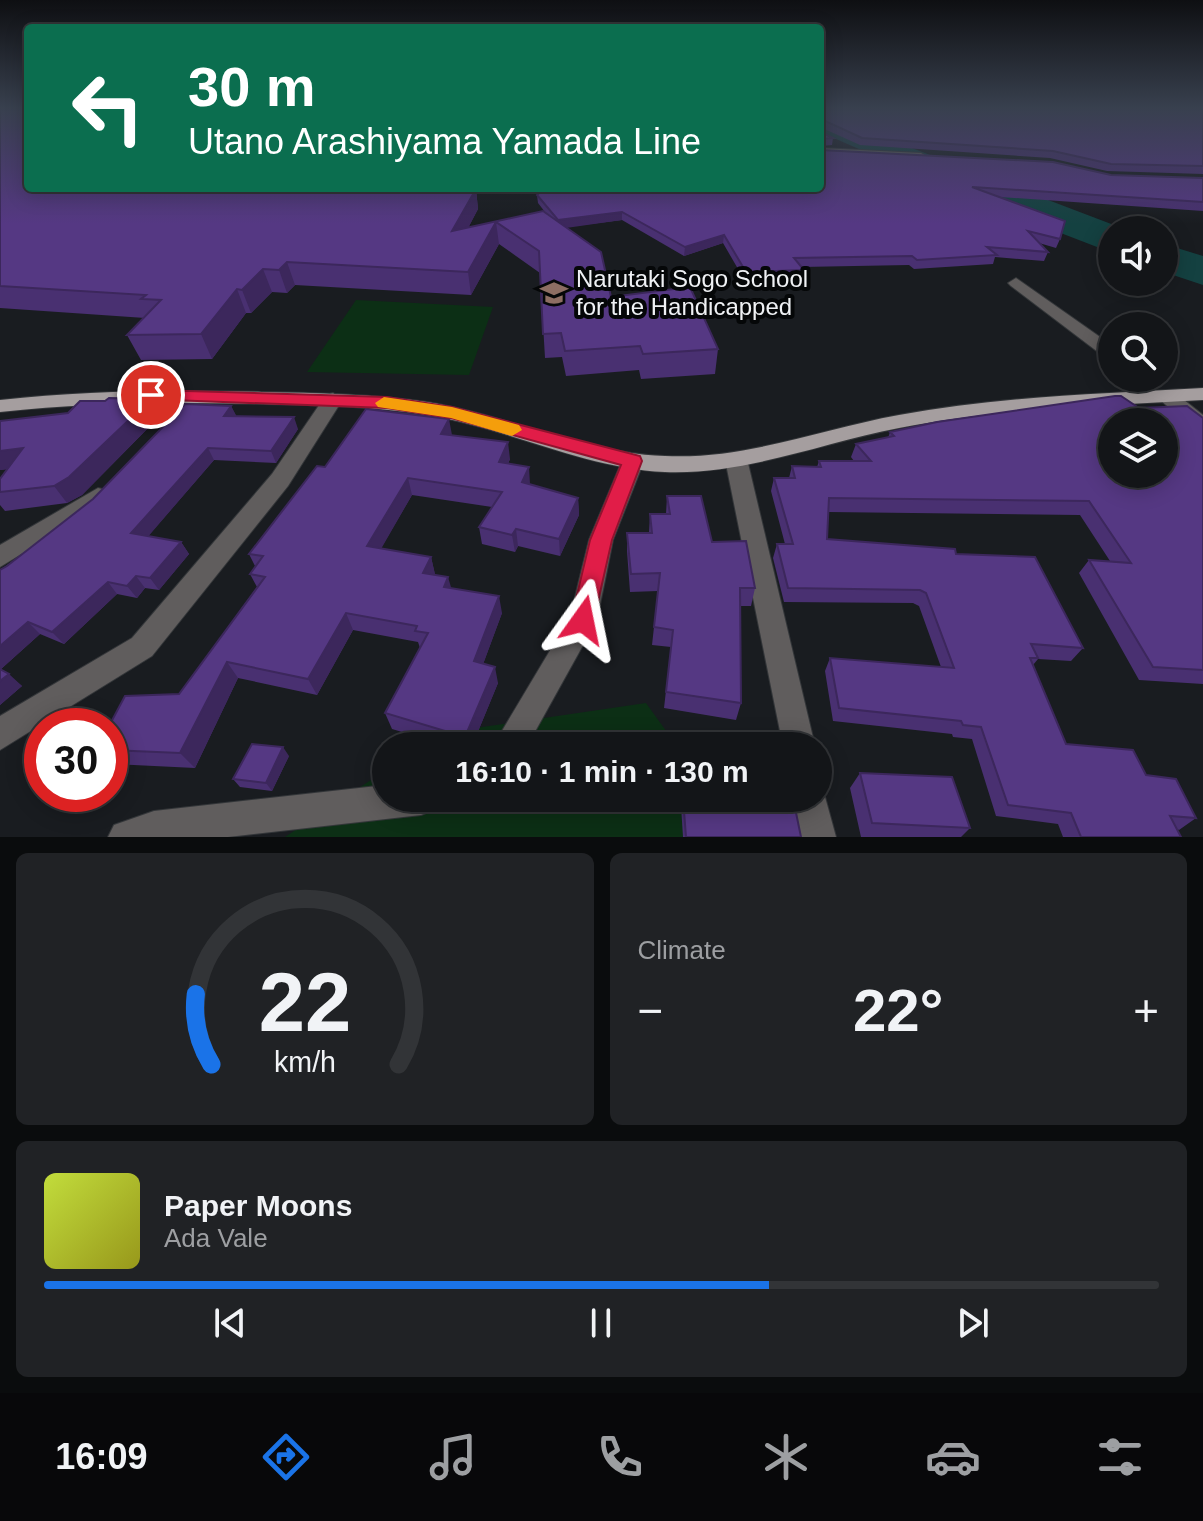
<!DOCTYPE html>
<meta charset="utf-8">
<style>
:root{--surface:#131518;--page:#202225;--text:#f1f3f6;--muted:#9d9fa2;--line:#323437;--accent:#1a73e8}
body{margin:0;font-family:Arial,sans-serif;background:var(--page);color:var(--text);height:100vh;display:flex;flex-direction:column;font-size:30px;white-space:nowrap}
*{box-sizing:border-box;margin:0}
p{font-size:26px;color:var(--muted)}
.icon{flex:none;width:44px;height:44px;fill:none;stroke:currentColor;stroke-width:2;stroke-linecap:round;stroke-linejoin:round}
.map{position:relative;height:837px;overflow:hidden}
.side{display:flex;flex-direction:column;gap:16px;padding:16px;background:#0a0c0d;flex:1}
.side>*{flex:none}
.guide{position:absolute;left:24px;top:24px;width:800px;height:168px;border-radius:8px;box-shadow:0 4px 20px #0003,0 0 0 2px var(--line);background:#0b6e4f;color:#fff;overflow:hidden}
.controls{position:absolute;left:1098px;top:216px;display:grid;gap:16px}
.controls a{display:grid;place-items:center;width:80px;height:80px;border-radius:50%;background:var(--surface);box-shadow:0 4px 20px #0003,0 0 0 2px var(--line);font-size:40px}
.speed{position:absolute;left:24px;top:708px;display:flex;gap:16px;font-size:40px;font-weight:700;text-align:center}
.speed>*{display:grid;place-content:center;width:104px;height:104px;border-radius:50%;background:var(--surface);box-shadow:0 4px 20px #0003,0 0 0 2px var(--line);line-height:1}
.speed .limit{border:12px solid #d22;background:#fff;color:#111}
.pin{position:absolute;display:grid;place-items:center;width:68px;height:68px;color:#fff;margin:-34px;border:4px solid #fff;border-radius:50%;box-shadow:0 2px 8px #0007}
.me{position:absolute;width:88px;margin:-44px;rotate:12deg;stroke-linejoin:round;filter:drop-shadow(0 0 6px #0008)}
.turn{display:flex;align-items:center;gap:28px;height:168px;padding:0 32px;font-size:36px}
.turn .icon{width:104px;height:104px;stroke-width:2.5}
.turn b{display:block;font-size:56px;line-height:68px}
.big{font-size:60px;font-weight:600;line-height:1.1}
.side .tile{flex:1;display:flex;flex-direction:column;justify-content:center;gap:12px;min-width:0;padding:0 28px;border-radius:12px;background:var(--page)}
.side .dial{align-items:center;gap:0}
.dial svg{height:208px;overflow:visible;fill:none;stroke:var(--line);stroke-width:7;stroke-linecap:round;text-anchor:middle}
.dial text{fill:var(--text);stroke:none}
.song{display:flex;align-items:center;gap:24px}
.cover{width:96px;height:96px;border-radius:12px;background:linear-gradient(135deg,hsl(70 70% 55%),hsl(60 70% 35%))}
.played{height:8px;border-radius:4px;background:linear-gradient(90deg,var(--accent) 65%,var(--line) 65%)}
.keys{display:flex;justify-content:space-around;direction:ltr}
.heat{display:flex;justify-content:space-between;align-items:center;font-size:44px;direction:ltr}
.side .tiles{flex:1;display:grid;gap:16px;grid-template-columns:1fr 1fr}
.tile:last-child{grid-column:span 2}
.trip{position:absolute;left:372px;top:732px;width:460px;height:80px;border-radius:40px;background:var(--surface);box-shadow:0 4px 20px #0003,0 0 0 2px var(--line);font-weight:600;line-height:80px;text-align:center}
.tab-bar{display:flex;height:128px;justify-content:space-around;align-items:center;background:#08080a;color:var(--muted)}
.tab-bar .icon{width:56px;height:56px}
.tab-bar .current{color:var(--accent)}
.tab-bar b{font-size:36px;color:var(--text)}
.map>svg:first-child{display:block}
.green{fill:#0c2f15}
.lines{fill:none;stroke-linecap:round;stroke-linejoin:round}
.river{fill:#144141;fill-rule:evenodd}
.minor-casing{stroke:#333639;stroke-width:2}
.primary-casing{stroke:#333639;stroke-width:2}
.minor{fill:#605d5d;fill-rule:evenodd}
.primary{fill:#a59e9f;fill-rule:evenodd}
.wall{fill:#493071}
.shaded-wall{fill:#3c275c}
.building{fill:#553883;stroke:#3c275c;stroke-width:2;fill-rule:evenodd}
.route{fill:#e11d48;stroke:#92132f;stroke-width:2}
.slow{fill:#f59e0b}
.labels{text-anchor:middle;stroke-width:8;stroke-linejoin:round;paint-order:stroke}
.far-poi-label{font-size:24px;fill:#eff1f4;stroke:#050708;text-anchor:start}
</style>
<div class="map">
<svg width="1203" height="837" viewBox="0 0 1203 837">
<rect width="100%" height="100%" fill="#191c20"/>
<path class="green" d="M356,300l137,7 -24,68 -162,-3z
M646,703l31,43h-255l19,-13z
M386,770v28h310l-2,39h-409z"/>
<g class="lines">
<path class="river" d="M820,113l307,117h-15v21l-15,-4 -117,-45 -160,-70z
M1164,244l39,12v29l-39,-13z"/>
<g class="minor-casing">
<path id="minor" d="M820,148l101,5 5,3 -5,3 -101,-5z
M1016,278l94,66 2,19 -6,-1 -8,-10 -87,-66 -3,-3z
M1118,378h19l15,19 -3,4h-14z
M1167,390l7,2 29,23v17l-7,-2 -36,-30 -3,-4 3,-4z
M333,393l10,6 -55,87 -136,170 -152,94v-34l132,-78 140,-164 54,-79z
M736,452l8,2 3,5 68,287h-32l-58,-287 3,-5z
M633,454l8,2 3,5 -31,79 -16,80 -70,126h-34l77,-129 19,-77 33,-79 3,-5z
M98,488l8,2 3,6 -3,6 -106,65v-22z
M818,784l4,2 14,51h-36l-7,-39h25z
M386,785v13h52l-5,12 -12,5 -193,22h-120l6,-12 40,-14z"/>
</g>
<g class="primary-casing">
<path id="primary" d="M1203,388v12c-101,6 -205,8 -304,28 -78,15 -154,47 -234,44 -82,-4 -157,-44 -238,-57 -54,-9 -109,-10 -164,-11 -88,-2 -175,-2 -263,8v-12c88,-10 174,-10 262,-8 55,1 111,2 165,10 80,13 156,51 238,54 80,4 156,-27 234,-41 100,-19 203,-21 304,-27z"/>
</g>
<use href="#minor" class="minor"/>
<use href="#primary" class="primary"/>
</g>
<path class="wall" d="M0,107l28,81 448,1 2,20 -10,19 77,-16 -7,-9 -1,-8 283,-88h383v67l-96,-3 -57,-13 -190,-13 -40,-18v5l13,6 -1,7 -11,1v4l290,25 92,3v33l-203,-14 60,42 -4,9 -17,-5 9,9 -4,9 -49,-4 -2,7 -79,5 -5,-4 -108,2 3,3 -2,9 -57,2 -22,-38 -39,13 -62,-36 -55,7 44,70 107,52 -3,25 -74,5 -2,-9 -73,6 -4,-19 -17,1 -5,-85 -41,-29 -28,51 -176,-10 -8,8 -15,-1 -21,21h-5l-34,46 -71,1 -14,-25 18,-17 -145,-10z
M151,399l9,17 -78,79 -15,8 -62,8 -5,-6v-26l8,-10 -8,1v-49l68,-8 37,-12z
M231,406l5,10 62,13 -22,34 -62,-3 -66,76 33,6 8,12 -30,36 -14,-2 -8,10 -20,-4 -53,50 -24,-10 -39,35 21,17 -22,19v-135z
M1139,408l64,10v266l-64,-4 -60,-107 10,-13 21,1 -30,-46 -252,-3 -1,27 129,15 127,94 -12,13 -33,-2 -5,6 33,79 80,31 50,43 -17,12 -2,-1 4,8h-118l-5,-13 -62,-8 -24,-77 -19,-2 -1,-3 -119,-13 -8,-50 5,-13 111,9 -22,-61 -6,-3 -129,-1 -11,-44 4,-14h8l-14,-53 3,-13h15l3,-12 25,1 2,-6h35l-3,-4 5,-13 32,-6 2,-6z
M452,435l58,24 -2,5 22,21 48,13 1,17 -19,41 -42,-10 -3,6 -33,-8 -3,-17 13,-20 -80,-12 -31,53 50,9 4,18 16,13 51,25 -19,51 15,19 -26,63h-23l-57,-17 -7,-16 35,-65 -2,-6 -65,-12 -36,65 -79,-17 -43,90 -82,-4 -3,-2v-36l69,-32 78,-107 -7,-13 5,-8 -6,-12 76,-87z
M667,496l88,92 -4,18h-11l1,97 -5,17 -72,-12 7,-61 -19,-2 6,-54 -28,1 -3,-41v-18h22l1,-19h16z
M289,756l-17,35 -32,-4 -7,-8z
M860,773l110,55 -9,9h-100l-11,-49z
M682,798h111l8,39h-118l-2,-31z"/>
<path class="shaded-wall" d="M476,189l2,20 -23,44 -3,-22z
M622,212v8l-63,9 -1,-9z
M496,222l3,22 -28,51 -3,-23z
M724,235l-1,8 -39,13 1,-9z
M287,262l8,23 -8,8 -8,-23z
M263,269l9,23 -21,21 -9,-23z
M237,289l9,24 -34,46 -11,-25z
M151,399l9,17 -78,79 -15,8 -13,-17z
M231,406l6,11 -13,-1z
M294,417l4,12 -22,34 -5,-12z
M449,419l3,16 -11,-1z
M508,442l2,17 -9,20 -2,-17z
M23,448l13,17 -36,5v-19z
M208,448l6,12 -74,86 -9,-13z
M529,467l1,17 -8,-2z
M408,478l4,17 -39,68 -6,-17z
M578,498l1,17 -19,41 -1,-17z
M516,529l2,17 -3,6 -3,-17z
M181,542l8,12 -30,36 -9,-12z
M431,557l4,17 -7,16 -5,-17z
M136,576l9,12 -8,10 -10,-12z
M448,577l5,17 -9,-7z
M108,582l9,12 -53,50 -12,-12z
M499,596l3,17 -24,65 -4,-17z
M346,613l7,17 -36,65 -9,-16z
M28,622l12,12 -40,36v-24z
M227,662l11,16 -43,90 -15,-15z
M495,667l3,16 -26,63h-4l-3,-9z
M9,674l13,12 -22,19v-24z
M283,747l6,9 -17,35 -6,-8z"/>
<path class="building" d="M0,107h28v81h396l52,1 -24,42 91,-20 58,41 10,45 79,-10 28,62 -75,5 -3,-8 -75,5 -4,-18 -18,1 -4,-83 -43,-29 -28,50 -181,-10 -8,8 -16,-1 -21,21 -5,-1 -36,45 -74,1 34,-35 -20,-1 5,-4 -146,-9z
M820,107h383v59l-92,-2 -58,-13 -191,-13 -41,-19 -1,13 13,6 -13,1z
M820,142l1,8 232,12 58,13 92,3v24l-231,-15 93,34 -5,18 -32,-8 20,21 -61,-5 10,8 -80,5 -5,-4 -118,2 10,12 -58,2 -22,-37 -39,12 -63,-35 -64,8 -21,-25 7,-7h276z
M1115,396h6l18,12 48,-2 16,12v252l-50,-3 -64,-107 42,3 -42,-62 -260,-3 -2,41 128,10 1,5 79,3 48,91 -52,-4 7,14h-8l36,86 67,6 13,25 30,4 20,39 -26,-2 11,21h-100l-10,-24 -63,-8 -27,-78 -18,-2 -2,-4 -122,-13 -9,-50 124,10 -28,-75 -6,-3 -132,-2 -11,-44h16l-19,-66h21l-3,-12 29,1 -2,-6h52l-15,-17 38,-8 -4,-4 47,-10zM1112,422h52v52h-52z
M109,398l42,1 -82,78 -15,9 -54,6v-13l23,-31 -23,3v-30l68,-8 12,-12h25z
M185,404l46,2 -7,10 70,1 -23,34 -63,-3 -77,85 50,9 -31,36 -14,-2 -9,10 -19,-4 -56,50 -24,-10 -28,24v-76l7,-4 86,-67z
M366,409l83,10 -8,15 67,8 -9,20 30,5 -7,15 56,16 -19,41 -43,-10 -4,6 -33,-8 23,-35 -94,-14 -41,68 64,11 -8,16 25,4 -4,10 55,9 -25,65 21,6 -30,70 -80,-24 43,-80 -13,-2 2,-5 -71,-13 -38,66 -81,-17 -47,91 -70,-3v-24h-1l16,-30 54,-2 86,-117 -15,-3 13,-18 -14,-2 68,-88 8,1z
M667,496h34l11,46 34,-1 9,47h-15l1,115 -75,-11 7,-62 -19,-3 6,-54 -29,1 -4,-41h25l-2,-19h20z
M0,669l9,5 -9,7z
M252,744l31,3 -17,36 -33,-4z
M860,773l92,4 18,51 -98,-5z
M683,798h110l8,39h-115z"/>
<linearGradient id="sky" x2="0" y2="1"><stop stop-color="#0e0f12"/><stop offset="0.48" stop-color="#38404e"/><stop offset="1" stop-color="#38404e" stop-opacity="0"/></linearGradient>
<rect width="1203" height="224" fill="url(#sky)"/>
<path class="route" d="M151,390l236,7 65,10 188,49 2,5 -30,79 -20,88 -9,3 -8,-3 -4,-8 19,-80 31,-75 -170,-47 -64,-10 -242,-9 -3,-4z"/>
<path class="slow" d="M384,397l68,10 67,18 3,5 -10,6 -61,-18 -73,-11 -3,-4z"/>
<defs>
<g id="school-bare" transform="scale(2.16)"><path d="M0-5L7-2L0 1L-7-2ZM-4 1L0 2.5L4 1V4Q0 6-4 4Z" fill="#8d6e63" stroke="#050708" stroke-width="2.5" paint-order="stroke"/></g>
</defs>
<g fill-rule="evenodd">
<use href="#school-bare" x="554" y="293"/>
</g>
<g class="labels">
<g class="far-poi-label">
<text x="576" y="287">Narutaki Sogo School<tspan x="576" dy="28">for the Handicapped</tspan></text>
</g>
</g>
</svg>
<div class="controls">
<a><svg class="icon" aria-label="sound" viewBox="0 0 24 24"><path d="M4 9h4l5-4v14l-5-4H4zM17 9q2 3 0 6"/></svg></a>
<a><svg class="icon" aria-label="search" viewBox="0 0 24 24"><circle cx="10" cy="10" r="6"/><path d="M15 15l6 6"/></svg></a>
<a><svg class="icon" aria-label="layers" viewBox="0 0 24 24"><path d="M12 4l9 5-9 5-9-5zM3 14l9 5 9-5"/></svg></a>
</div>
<div class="speed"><div class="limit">30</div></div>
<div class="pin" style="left:151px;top:395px;background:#d93025"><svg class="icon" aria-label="arrive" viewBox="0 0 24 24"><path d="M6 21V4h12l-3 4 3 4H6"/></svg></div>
<svg class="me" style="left:583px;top:620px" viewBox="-20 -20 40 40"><path d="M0-17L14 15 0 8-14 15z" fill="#e11d48" stroke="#fff" stroke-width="4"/></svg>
<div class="trip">16:10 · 1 min · 130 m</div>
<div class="guide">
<div class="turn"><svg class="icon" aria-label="left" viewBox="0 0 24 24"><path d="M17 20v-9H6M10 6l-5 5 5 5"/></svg><div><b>30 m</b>Utano Arashiyama Yamada Line</div></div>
</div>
</div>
<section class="side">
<div class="tiles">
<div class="tile dial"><svg viewBox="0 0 100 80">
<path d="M14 69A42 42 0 1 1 86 69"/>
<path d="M14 69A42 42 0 0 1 8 42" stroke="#1a73e8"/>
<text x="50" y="56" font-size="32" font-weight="700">22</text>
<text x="50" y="72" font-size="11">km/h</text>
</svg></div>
<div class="tile"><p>Climate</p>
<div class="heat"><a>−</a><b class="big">22°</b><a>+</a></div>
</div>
<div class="tile">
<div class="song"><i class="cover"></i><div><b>Paper Moons</b><p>Ada Vale</p></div></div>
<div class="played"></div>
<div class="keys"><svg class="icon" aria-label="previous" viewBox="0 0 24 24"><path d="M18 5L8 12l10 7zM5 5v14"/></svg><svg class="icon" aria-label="pause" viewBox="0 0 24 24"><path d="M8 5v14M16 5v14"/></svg><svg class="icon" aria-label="next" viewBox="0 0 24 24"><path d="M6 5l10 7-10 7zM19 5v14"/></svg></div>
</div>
</div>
</section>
<nav class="tab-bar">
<b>16:09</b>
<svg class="icon current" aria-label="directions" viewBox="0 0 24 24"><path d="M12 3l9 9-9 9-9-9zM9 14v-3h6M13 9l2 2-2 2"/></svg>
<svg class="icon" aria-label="music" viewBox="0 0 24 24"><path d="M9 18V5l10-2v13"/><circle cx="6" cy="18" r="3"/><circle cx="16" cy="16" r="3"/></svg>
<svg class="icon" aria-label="phone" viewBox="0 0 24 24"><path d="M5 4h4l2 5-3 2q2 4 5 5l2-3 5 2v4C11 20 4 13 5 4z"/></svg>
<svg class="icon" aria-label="climate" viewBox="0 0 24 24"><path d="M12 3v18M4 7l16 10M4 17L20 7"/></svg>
<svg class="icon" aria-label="car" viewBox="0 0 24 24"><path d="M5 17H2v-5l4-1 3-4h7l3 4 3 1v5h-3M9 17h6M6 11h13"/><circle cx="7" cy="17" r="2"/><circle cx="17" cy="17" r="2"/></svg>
<svg class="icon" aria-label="filters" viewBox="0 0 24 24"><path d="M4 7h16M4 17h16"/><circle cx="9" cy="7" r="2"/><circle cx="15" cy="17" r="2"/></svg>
</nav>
